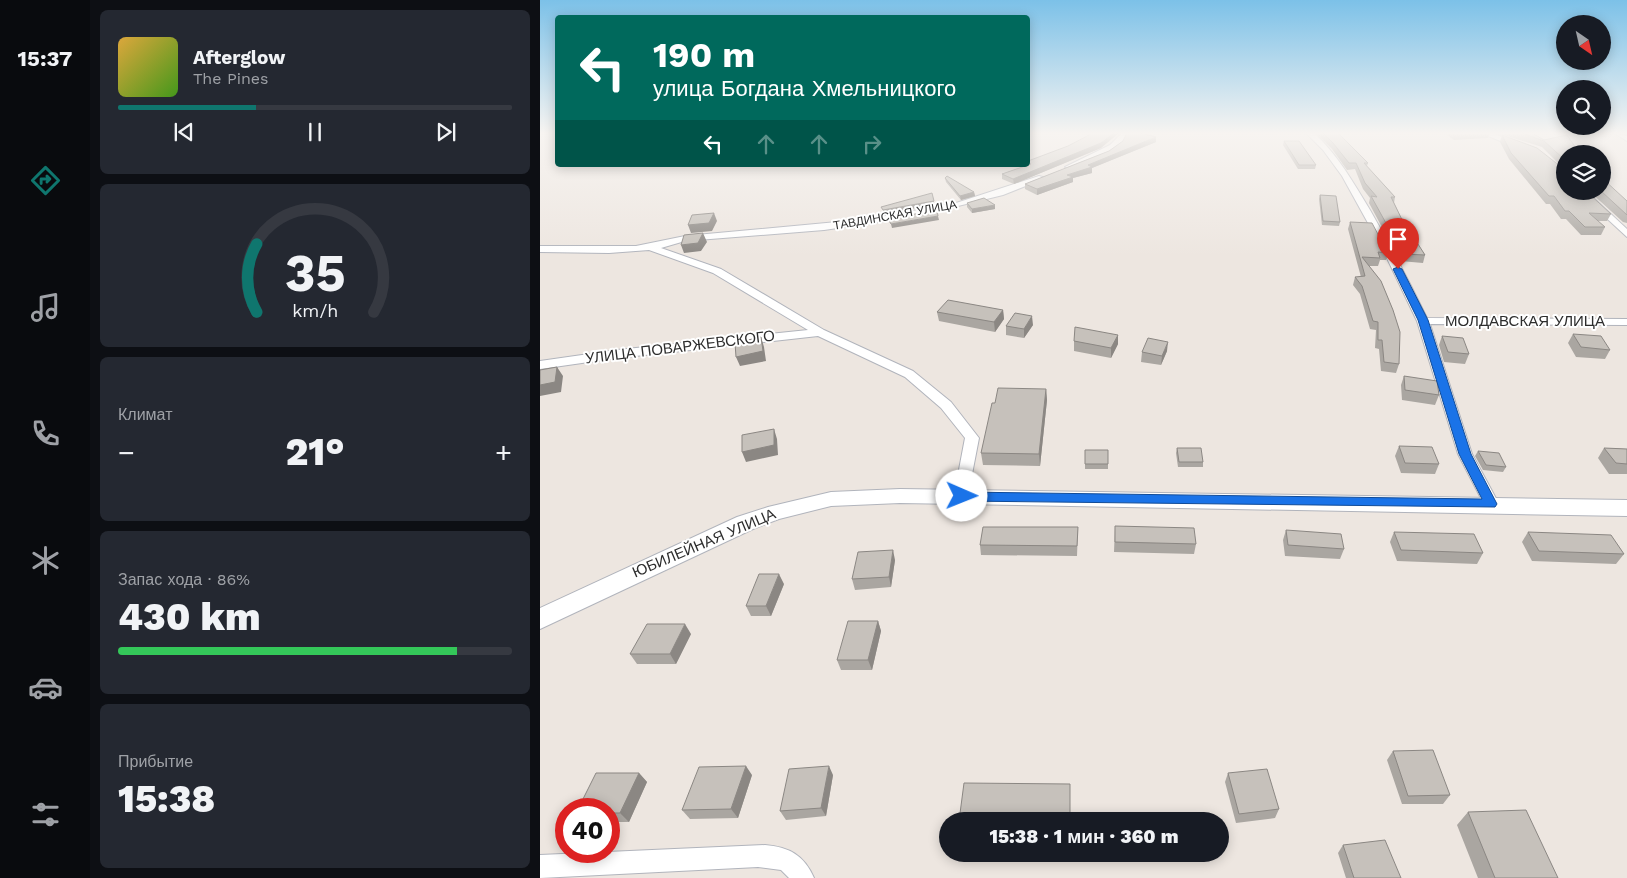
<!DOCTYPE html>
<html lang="ru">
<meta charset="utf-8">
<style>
:root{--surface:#171b24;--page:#242831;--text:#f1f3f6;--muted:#9ea1a6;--line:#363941;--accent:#0f766e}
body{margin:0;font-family:"Work Sans",sans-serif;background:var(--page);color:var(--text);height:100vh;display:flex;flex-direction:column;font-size:19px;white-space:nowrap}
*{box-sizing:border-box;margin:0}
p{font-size:16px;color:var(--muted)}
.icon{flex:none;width:28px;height:28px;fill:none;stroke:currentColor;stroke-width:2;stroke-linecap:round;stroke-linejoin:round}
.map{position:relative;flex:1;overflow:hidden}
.drawer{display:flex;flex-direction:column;gap:10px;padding:10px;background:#0d0f14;width:450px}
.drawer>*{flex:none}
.top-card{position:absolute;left:15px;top:15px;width:475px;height:152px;border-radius:5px;box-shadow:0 2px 12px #0003;background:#00695c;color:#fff;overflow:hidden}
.needle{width:32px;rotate:146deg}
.fabs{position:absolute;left:1016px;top:15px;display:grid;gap:10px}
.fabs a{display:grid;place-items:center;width:55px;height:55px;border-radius:50%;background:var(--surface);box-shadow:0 2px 12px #0003;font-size:25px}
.speed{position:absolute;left:15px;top:798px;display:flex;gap:10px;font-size:25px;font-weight:700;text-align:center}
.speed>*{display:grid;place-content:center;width:65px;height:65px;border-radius:50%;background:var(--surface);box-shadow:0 2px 12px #0003;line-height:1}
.speed .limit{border:8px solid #d22;background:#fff;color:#111}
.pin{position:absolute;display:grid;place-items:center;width:42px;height:42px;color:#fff;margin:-51px -21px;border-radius:50% 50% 50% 0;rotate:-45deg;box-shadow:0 0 5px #0007}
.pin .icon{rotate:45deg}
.me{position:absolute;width:55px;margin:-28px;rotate:91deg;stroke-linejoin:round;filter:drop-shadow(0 0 4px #0008)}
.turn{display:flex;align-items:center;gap:18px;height:105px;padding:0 15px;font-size:22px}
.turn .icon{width:65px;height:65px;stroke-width:2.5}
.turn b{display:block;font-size:35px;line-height:42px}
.lanes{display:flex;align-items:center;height:48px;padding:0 15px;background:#0003;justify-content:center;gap:25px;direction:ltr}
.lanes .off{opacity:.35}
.big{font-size:38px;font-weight:800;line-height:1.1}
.drawer .tile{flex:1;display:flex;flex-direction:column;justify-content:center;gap:8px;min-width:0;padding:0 18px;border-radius:8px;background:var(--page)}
.drawer .dial{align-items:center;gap:0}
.dial svg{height:130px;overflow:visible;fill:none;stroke:var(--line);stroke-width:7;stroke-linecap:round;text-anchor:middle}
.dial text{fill:var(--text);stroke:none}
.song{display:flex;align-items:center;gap:15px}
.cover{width:60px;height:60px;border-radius:8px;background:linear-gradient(135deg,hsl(40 70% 55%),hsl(100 70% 35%))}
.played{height:5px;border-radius:2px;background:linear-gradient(90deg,var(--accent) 35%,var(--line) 35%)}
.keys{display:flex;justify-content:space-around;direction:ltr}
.heat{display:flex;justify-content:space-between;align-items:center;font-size:28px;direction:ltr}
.charge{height:8px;border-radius:4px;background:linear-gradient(90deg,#34c759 86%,var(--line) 0)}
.trip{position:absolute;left:399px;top:812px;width:290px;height:50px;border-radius:25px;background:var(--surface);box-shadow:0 2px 12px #0003;font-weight:800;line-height:50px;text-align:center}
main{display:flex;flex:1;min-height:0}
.dock{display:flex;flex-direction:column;width:90px;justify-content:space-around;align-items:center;background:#090b0e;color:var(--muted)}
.dock .icon{width:35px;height:35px}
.dock .active{color:var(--accent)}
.dock b{font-size:22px;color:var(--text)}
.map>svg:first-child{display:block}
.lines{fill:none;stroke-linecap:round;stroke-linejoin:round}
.street-casing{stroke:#b1b4bc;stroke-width:2}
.secondary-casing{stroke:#b1b4bc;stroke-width:2}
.street{fill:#fff;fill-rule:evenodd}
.secondary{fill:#fff;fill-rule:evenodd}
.wall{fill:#aaa6a1}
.shaded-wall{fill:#8b8783}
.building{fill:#c6c1bb;stroke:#8b8783}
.route{fill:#1a73e8;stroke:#114b97}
.labels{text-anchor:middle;stroke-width:4;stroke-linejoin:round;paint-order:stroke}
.far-street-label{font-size:12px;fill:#2d2d2d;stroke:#fff}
.street-label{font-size:15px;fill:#2d2d2d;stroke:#fff}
</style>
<main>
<nav class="dock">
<b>15:37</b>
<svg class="icon active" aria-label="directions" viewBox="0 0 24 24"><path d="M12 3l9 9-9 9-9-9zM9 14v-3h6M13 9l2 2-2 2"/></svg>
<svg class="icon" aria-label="music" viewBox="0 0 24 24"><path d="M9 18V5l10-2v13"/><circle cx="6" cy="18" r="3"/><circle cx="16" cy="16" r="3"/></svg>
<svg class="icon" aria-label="phone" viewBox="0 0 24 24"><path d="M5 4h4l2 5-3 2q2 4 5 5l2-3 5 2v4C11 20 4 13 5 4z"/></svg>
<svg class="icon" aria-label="climate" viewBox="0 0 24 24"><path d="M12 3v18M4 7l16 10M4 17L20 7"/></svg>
<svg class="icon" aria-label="car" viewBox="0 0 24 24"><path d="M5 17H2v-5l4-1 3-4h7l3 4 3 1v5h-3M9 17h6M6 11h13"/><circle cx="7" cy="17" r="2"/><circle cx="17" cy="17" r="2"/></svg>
<svg class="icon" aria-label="filters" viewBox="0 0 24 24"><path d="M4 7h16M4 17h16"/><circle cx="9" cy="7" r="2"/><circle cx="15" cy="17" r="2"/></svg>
</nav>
<section class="drawer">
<div class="tile">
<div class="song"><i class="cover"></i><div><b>Afterglow</b><p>The Pines</p></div></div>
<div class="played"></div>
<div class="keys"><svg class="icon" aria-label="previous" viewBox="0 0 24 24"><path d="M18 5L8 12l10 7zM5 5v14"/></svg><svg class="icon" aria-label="pause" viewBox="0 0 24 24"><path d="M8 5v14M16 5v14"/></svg><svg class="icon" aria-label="next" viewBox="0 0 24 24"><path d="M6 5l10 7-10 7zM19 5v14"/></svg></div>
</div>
<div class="tile dial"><svg viewBox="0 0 100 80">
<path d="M14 69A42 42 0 1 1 86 69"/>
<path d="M14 69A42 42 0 0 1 14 27" stroke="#0f766e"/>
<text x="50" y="56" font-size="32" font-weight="700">35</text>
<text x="50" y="72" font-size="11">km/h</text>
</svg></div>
<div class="tile"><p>Климат</p>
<div class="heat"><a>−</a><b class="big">21°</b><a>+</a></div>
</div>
<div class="tile"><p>Запас хода · 86%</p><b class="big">430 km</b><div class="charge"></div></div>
<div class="tile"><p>Прибытие</p><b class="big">15:38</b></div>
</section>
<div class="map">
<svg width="1087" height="878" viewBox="0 0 1087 878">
<rect width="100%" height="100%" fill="#ede6e0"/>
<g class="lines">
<g class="street-casing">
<path id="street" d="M582,133h7l-13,16 -44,20 -7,-2 45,-22z
M766,133h8c24,22 39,49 56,77 20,35 39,71 57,108l200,1v6l-197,-1 42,130 27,50 -3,4h-10l-28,-54 -41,-133 -33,-69 -42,-76 -19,-26z
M941,133h11l30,12 -7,2z
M1074,133l13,3v5z
M499,176l7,2 -43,17 -90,22 -89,13 -139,11 -24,7 60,21 103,61 89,41 38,31 28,36 -12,62h-10l-3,-4 11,-58 -24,-30 -36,-31 -87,-41 -201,22 -77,11v-8l77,-11 191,-20 -95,-57 -64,-23 -40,3 -69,-1v-6h96l49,-10 184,-17 87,-16z
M1037,191h9l41,38v8z
M225,845c24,2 39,10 49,33h-25l-8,-8 -23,-3 -218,11v-23z"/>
</g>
<g class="secondary-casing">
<path id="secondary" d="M360,489l727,11v16l-727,-13 -69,3 -52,13 -26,10 -213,100v-21l197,-91 31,-10 63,-15z"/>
</g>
<use href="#street" class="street"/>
<use href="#secondary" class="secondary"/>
</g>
<path class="wall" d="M606,133l-2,1 12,8 -64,26v5l-19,5v4l-36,13 -12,-6v-5l84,-33 14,-10z
M776,133h22l30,30 -1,3 28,31 -1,6 13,27 18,25 -2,8 -23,-2 -31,-58 1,-5 -7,-9 -8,-20 -8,1 -15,-21z
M904,133h46l-2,5 -34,2z
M965,133h27l12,7 21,14v37l46,23 -4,7h-9l7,6 -4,8h-20l-15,-16h-5l-11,-15h-4l-37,-45 -9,-17 2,-7 63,35 -23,-23 -38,-12z
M744,141l32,24 -1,4h-17l-15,-24z
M561,148l-87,36 -12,-5v-5l26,-9v-4z
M405,178l29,14 1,4 -14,4 -15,-18z
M1049,191h13l25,10v22l-4,-1z
M780,195l20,27 -1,4 -17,-1 -3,-26z
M427,203l28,6 -23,4 -5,-6z
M810,222l38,31 -2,7h-6l-2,6h-10l31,98 -3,9 -15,-2 -2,-22 -4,-1 1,-18 -6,-1 -10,-35 -7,-9 2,-8h6l-13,-48z
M463,310l1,9 -9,13 -56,-11 -2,-9z
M493,325l-9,13 -18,-3v-9z
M1033,334l37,16 -5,9 -29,-2 -8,-14z
M578,335v9l-7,14 -37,-7v-10z
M902,336l27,18 -4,10 -21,-2 -5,-17z
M627,351l-6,14 -20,-3 1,-10z
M864,376l35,19 -4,10 -33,-5 -1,-15z
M506,389l1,11 -7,66 -57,-1 -2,-12 14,-50z
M859,446l40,18 -4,10 -34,-1 -6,-17z
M637,448l26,14v5h-25l-2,-14z
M1064,448l23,1v25h-18l-11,-16z
M545,450h23v19h-23z
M938,451l28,16 -3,5 -20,-2 -8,-14z
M575,526l81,18 -2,10 -80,-2z
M538,527l-1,29 -96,-1 -1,-10z
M746,530l58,19 -4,10 -55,-3 -2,-16z
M854,532l89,21 -6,11 -80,-3 -7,-19z
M988,532l96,22 -8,10 -84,-3 -10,-19z
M355,560l-4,27 -36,3 -3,-11z
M244,584l-13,32h-20l-5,-10z
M338,621l3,10 -9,39h-31l-4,-10z
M151,634l-15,30h-39l-7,-10z
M853,751l57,44 -7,9h-41l-15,-44z
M99,773l8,9 -18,40h-20v-13z
M688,773l51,36 -4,9 -39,5 -11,-41z
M212,775l-14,43 -48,1 -8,-9z
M293,775l-7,41 -40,4 -6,-9z
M928,812l90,66h-80l-21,-53z
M803,845l58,33h-55l-8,-25z"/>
<path class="shaded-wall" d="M574,133h5l-18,15 -87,36 -1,-5z
M616,137v5l-64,26v5l-19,5v4l-36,13v-6l51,-24z
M434,192l1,4 -14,4 -1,-4z
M394,201v4l-51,9v-4z
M455,205v4l-23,4v-4z
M174,213l3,8 -5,10 -21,2 -3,-8z
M398,216l1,4 -47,8 -1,-4z
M163,233l4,9 -6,9 -17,2 -3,-8z
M463,310l1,9 -9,13 -1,-10z
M492,316l1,9 -9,13v-9z
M578,335v9l-7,14v-10z
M221,337l3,10 2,14 -26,5 -4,-9z
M628,342l-1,9 -6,14 1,-9z
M17,367l6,9 -2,16 -21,4v-11z
M506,389l1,11 -7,66 -1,-12z
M234,429l3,10 1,16 -32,7 -4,-10z
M353,550l2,10 -4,27 -2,-10z
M239,574l5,10 -13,32 -5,-10z
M338,621l3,10 -9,39 -4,-10z
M145,624l6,10 -15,30 -6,-10z
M206,766l6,9 -14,43 -7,-9z
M289,766l4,9 -7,41 -5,-8z
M99,773l8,9 -18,40 -9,-9z"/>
<path class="building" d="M553,133h21l-13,10 -88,36 -11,-5 29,-10 -3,-2v-1l40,-15z
M587,133h13l16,4 -68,28 4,2 -25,8 6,2 -36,12 -12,-5 84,-33 14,-10z
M783,133h15l30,30h-4l31,34h-4l16,33h2l16,25 -22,-1 -32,-58 6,1 -12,-14 -9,-20h-7l-16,-20z
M982,133h10l12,7 23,-5 13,19h-15v6l-21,-19z
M962,135l35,13 28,22v21h21l25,23 -22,-1 16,14h-20l-16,-16h-4l-11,-15h-5l-38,-43z
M744,141h15l17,24h-17z
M407,176l27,16 -14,4 -15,-18z
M1062,178l25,23v14l-26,-24h1z
M392,193l2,8 -51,9 -2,-3z
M780,195l16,1 4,26 -17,-1z
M444,198l11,7 -23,4 -5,-6z
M397,210l1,6 -47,8 -3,-5z
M174,213l-5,10 -21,2 4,-10z
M810,222l22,1 16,30 -10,-1 2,6 -18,-1 19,24 12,29 7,22 -1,32 -15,-2 -2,-22h-4v-18l-5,-1 -11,-35 -7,-9 10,-1z
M163,233l-5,10 -17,2 3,-10z
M408,300l55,10 -9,12 -57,-10z
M475,313l17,3 -8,13 -18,-3z
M535,327l43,8 -7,13 -37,-7z
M1033,334l28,2 9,14 -29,-3z
M902,336l21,2 6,16 -21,-2z
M221,337l2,14 -27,6 -1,-14z
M608,338l20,4 -6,14 -20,-4z
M17,367l-2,15 -15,3v-15z
M864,376l33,5 2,14 -34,-5z
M458,388l48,1 -7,65 -58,-1 11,-50h3z
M234,429v16l-32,7v-17z
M859,446l33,1 7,17 -34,-1z
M637,448h24l2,14h-24z
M1064,448l23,1v15l-11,-1z
M545,450h23v14h-23z
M938,451l21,2 7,14 -20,-2z
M575,526l79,2 2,16 -81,-2z
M443,527h95l-1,19 -97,-1z
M746,530l55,4 3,15 -56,-4z
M854,532l80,2 9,19 -82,-3z
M988,532l83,3 13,19 -85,-3z
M353,550l-4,27 -37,2 6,-27z
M219,574h20l-13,32h-20z
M308,621h30l-10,39h-31z
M107,624h38l-15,30h-40z
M893,750l17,45 -42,1 -15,-45z
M206,766l-15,43 -49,1 17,-43z
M289,766l-8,42 -41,3 9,-42z
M727,769l12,40 -40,5 -11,-41z
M56,773h43l-19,40h-11v-4h-31z
M424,783l106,1v37h-111z
M986,810l32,68h-63l-27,-66z
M845,840l16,38h-47l-11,-33z"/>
<linearGradient id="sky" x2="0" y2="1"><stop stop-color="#7cc1e8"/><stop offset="0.52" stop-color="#f7f4f1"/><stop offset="1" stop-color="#f7f4f1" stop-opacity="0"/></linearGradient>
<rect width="1087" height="256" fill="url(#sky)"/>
<path class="route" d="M858,267l4,2 26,51 43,134 26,50 -2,3 -533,-6 -6,-5 6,-4 520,7 -23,-45 -41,-134 -25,-51z"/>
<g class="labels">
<g class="far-street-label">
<text transform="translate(355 215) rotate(-10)" y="4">ТАВДИНСКАЯ УЛИЦА</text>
</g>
<g class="street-label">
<text x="985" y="326">МОЛДАВСКАЯ УЛИЦА</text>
<text transform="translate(140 347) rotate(-7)" y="5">УЛИЦА ПОВАРЖЕВСКОГО</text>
<text transform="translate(164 543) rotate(-23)" y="5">ЮБИЛЕЙНАЯ УЛИЦА</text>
</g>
</g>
</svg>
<div class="fabs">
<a><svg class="needle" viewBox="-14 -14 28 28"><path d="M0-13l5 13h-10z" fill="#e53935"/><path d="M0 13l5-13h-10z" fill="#9ea1a6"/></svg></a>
<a><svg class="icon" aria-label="search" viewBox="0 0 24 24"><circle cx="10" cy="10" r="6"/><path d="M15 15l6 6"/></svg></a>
<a><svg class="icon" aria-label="layers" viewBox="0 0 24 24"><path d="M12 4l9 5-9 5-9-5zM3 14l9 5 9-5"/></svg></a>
</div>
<div class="speed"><div class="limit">40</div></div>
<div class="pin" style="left:858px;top:269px;background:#d93025"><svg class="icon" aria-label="arrive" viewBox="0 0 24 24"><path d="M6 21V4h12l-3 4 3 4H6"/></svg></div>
<svg class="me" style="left:422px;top:496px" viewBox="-20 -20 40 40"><circle r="19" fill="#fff"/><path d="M0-13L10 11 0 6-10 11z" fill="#1a73e8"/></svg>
<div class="trip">15:38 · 1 мин · 360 m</div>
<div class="top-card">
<div class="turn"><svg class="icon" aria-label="left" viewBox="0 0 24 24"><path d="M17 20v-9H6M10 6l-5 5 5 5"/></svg><div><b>190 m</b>улица Богдана Хмельницкого</div></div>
<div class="lanes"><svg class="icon" aria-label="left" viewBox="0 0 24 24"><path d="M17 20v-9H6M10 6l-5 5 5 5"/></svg><svg class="icon off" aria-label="ahead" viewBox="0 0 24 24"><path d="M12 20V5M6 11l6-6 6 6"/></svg><svg class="icon off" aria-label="ahead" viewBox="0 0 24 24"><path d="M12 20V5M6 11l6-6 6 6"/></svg><svg class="icon off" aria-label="right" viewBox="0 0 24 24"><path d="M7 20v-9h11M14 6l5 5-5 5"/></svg></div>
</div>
</div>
</main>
